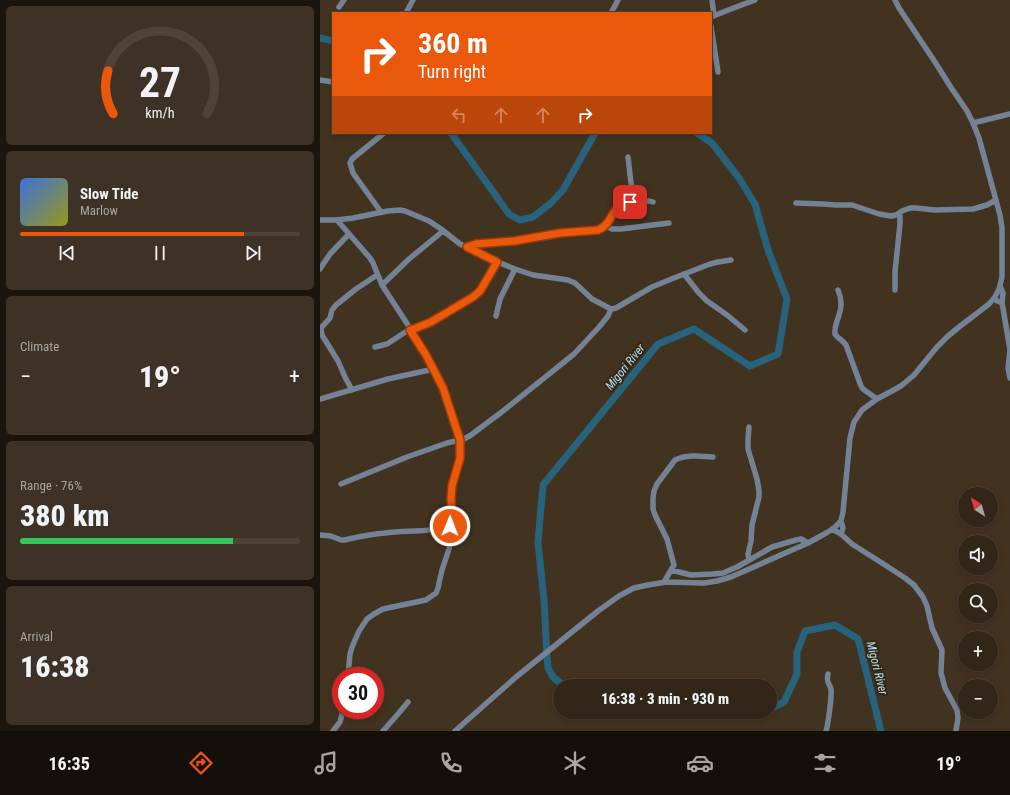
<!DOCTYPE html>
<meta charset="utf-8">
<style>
:root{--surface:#322618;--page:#3d3225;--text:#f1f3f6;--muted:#a8a5a2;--line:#4d4337;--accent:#ea580c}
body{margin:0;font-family:"Roboto Condensed",sans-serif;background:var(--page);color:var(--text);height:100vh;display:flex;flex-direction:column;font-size:15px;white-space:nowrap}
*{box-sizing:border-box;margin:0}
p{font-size:13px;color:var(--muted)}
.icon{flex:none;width:22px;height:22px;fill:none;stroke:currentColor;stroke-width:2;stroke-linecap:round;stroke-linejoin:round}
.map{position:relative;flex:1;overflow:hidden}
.side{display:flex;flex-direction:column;gap:6px;padding:6px;background:#1c150d;width:320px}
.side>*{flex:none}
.hud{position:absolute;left:12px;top:12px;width:380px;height:122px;border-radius:0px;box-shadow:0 2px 6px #0003,0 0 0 1px var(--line);background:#ea580c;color:#fff;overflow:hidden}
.needle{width:26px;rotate:323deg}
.controls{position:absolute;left:638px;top:487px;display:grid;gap:8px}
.controls a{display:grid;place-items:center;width:40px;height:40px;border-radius:50%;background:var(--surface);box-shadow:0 2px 6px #0003,0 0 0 1px var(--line);font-size:20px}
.speed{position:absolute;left:12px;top:667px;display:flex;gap:8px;font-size:20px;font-weight:700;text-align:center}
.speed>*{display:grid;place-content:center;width:52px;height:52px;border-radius:50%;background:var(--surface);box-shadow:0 2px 6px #0003,0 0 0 1px var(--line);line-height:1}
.speed .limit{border:6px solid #d22;background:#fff;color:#111}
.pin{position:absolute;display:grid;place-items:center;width:34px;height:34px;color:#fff;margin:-17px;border-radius:8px;box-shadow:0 2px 6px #0006}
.me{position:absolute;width:44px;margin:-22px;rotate:1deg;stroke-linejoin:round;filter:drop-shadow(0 0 3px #0008)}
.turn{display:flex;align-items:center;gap:14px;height:84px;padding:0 20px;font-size:18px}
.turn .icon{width:52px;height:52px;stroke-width:2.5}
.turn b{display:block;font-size:28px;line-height:34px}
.lanes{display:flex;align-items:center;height:38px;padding:0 20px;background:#0003;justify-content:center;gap:20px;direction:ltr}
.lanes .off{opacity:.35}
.big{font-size:30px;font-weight:800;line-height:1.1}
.side .card{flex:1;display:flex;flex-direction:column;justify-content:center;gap:6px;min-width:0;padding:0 14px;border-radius:6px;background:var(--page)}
.side .dial{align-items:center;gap:0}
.dial svg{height:104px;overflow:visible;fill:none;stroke:var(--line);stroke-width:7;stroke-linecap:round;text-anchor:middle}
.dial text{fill:var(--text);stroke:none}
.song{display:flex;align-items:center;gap:12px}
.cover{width:48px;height:48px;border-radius:6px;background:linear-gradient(135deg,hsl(220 70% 55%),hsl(60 70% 35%))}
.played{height:4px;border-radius:2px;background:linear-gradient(90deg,var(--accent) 80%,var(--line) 80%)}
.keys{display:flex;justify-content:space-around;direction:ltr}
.heat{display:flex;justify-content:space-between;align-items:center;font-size:22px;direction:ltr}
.charge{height:6px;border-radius:3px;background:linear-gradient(90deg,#34c759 76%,var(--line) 0)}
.trip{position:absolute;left:233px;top:679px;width:224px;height:40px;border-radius:20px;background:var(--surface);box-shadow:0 2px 6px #0003,0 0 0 1px var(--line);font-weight:800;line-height:40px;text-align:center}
.dock{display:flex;height:64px;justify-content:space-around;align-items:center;background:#140f0a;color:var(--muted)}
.dock .icon{width:28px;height:28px}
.dock .selected{color:var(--accent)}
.dock b{font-size:18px;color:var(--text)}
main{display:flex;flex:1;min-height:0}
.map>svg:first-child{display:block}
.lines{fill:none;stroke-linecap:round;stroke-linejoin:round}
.river{stroke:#28637d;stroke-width:7}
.minor{stroke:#738395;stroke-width:5.5}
.route-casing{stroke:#983908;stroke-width:10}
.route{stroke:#ea580c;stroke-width:7}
.labels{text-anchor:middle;stroke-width:4;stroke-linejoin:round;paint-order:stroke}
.water-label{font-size:12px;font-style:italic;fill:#afe1fa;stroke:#372816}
</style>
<main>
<section class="side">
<div class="card dial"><svg viewBox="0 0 100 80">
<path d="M14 69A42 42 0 1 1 86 69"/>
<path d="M14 69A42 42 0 0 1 10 36" stroke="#ea580c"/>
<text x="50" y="56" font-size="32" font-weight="700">27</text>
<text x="50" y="72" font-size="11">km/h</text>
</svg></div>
<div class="card">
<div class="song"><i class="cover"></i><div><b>Slow Tide</b><p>Marlow</p></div></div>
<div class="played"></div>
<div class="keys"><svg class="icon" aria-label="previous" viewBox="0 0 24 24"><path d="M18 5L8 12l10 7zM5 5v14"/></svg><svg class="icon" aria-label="pause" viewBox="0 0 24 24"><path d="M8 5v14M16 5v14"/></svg><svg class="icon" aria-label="next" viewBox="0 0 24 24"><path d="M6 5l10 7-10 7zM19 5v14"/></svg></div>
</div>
<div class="card"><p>Climate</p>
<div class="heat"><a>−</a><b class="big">19°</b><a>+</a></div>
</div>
<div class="card"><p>Range · 76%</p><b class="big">380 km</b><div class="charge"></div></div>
<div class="card"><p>Arrival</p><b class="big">16:38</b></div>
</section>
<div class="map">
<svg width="690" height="731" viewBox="0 0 690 731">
<rect width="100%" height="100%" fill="#423220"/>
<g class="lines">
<path class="river" d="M0,38l13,3
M131,133l58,81 11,6 13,-3 18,-14 12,-13 32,-57
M244,686l-11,-9 -5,-9 -1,-11 -3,-57 -6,-58 5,-57 115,-141 36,-15 56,37 28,-12 9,-55 -19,-49 -13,-46 -16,-26 -27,-35 -15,-10
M450,709l14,-7 13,-28v-22l8,-21 30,-6 23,14 23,92
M361,712l12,2 46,-2"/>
<path class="minor" d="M392,0l2,16
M19,7l5,-7
M86,13l7,-13
M291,13l7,-13
M391,17l20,-8 24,-9
M391,26l7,46
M0,80l13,2
M653,123l37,-9
M308,157l3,26 5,18
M476,203l27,1 13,1h16l27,9 12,2 5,-1 6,-4 8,-3h6l19,2 38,-1 14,-4 9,-5
M61,212l-28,-39 -3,-10 2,-4 32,-26
M0,220h17l16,-2 35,-7 12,-1 5,1 24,10 12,8 19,15 33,16 22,9 18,6 35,5 7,3 17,16 19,10 5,-1 36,-21 22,-9 36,-14 8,-2 13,-2
M17,220l33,38 3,5 9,22 35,54 17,30 11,23 15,48 1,8 -1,10 -7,28 -2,12 1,20 -1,8 1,8 -3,15 -7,21 -4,18 -2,5 -10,7 -43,9 -9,5 -7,5 -8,12 -7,16 -2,7 -2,22
M284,226l8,3h9l48,-6
M147,247l9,-3 38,-3 46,-8 38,-3c19,-7 9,-27 39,-29 6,0 10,-1 16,1
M0,269l10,-15 19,-20
M364,274l15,19 8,8 20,14 18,15
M62,285l27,-26 34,-28
M680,286l3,7 -1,10
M518,290c4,9 4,17 1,25 -2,7 -5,12 -4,19 3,5 8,6 11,11l15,41 2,3 14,10
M575,290v-18l5,-48v-8l-1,-3
M673,299l9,4 1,5 7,42 -2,18 2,10
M176,316l4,-17 15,-30
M55,347l12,-3 23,-15 6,-1 15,-6 42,-25 7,-6 3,-5 14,-24
M32,390l-7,-13 -7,-16 -16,-26 -1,-5 1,-3 8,-9 2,-8 4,-5 20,-16 21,-14
M0,399l68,-20 46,-10
M21,484l66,-27 40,-14 17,-4 7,-4 32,-24 71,-57 26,-28 8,-10 3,-7
M521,521l2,7 -2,6
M512,529l9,5 11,10 30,19 23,15 9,7 9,12 4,9 5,22 10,22 -1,23 4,15 12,22 1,8 -2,13
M0,535l11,1 10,4h3c14,-3 27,-6 41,-7 22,-3 44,0 66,-7
M429,560l-1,-6 3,-13 1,-16 7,-28v-6l-2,-12 -9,-30v-9l1,-13
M351,570l20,5 22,-1 10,-1 14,-6 35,-20 24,-7 5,-1 7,4
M344,582l10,-17 -7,-26 -12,-24 -2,-6v-11l1,-7 3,-7 18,-24c11,-6 26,-4 38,-3
M13,731l7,-9 3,-12
M63,731l15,-17 10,-12
M135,731l61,-54 82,-66 21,-15 15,-8 14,-3 18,-3 38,1 13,-2 14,-4 77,-34 20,-11 6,-4 7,-7 2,-9 7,-74 4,-16 8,-12 15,-11 24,-13 13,-11 23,-28 11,-11 11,-9 30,-23 6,-7 4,-8 3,-12v-49l-2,-13 -21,-77 -6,-15 -6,-12 -15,-22 -17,-27 -36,-54 -4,-8
M506,731c2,-6 6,-36 5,-42 -2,-7 -5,-6 -3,-15"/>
</g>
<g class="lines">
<g class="route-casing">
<path id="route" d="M130,526l2,-8 -1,-20 1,-12 8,-28v-18l-17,-52 -17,-33 -16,-25 6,-2 15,-6 42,-25 7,-6 3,-5 14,-24 -30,-15 9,-3 38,-3 46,-8 38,-3c16,-6 11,-24 32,-28"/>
</g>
<use href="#route" class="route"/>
</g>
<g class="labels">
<g class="water-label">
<text transform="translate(305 367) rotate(-51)" y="4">Migori River</text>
<text transform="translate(557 668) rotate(76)" y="4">Migori River</text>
</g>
</g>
</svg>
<div class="controls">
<a><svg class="needle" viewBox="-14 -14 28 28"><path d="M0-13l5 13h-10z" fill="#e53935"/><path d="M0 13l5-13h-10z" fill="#a8a5a2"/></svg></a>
<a><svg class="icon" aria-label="sound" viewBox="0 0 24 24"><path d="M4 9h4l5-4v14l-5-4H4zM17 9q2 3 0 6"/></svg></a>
<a><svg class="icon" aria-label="search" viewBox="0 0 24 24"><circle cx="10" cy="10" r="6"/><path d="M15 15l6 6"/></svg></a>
<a>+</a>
<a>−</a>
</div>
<div class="speed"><div class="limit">30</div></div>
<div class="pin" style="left:310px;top:202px;background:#d93025"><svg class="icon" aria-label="arrive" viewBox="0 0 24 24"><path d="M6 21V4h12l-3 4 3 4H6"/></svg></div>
<svg class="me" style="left:130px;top:526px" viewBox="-20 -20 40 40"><circle r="17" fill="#ea580c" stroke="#fff" stroke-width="3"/><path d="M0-11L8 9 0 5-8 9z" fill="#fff"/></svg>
<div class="trip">16:38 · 3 min · 930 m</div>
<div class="hud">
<div class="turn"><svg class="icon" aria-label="right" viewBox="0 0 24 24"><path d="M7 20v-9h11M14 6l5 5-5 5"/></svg><div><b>360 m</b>Turn right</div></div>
<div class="lanes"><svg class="icon off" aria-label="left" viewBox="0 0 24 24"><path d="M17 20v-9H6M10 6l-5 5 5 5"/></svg><svg class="icon off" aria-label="ahead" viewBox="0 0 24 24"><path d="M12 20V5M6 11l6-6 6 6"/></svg><svg class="icon off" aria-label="ahead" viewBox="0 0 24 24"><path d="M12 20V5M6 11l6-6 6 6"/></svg><svg class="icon" aria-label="right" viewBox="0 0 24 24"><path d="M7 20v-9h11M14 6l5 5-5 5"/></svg></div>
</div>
</div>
</main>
<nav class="dock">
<b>16:35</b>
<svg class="icon selected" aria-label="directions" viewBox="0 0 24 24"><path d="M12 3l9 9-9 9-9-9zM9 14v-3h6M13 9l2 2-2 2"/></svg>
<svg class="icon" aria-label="music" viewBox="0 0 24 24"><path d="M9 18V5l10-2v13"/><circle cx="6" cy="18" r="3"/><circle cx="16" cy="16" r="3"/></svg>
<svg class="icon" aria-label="phone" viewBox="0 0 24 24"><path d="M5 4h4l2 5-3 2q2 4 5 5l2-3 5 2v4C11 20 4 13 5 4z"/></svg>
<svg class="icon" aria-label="climate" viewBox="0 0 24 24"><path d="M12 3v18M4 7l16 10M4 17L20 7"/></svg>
<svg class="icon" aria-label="car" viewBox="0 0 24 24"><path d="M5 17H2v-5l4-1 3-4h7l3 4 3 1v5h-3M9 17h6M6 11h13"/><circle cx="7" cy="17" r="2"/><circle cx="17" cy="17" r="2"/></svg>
<svg class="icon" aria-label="filters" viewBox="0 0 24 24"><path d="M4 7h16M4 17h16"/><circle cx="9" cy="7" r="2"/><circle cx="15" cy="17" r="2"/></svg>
<b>19°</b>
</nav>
